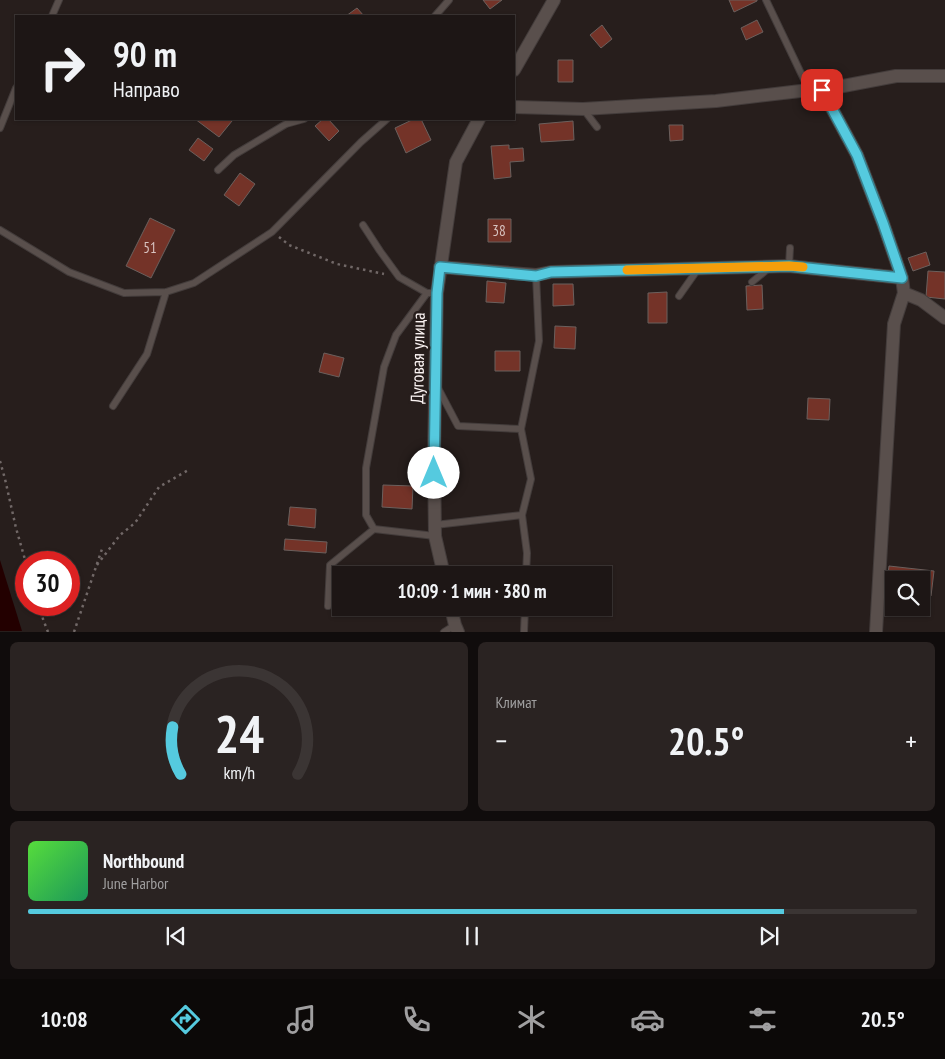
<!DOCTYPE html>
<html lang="ru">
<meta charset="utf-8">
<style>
:root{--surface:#1d1615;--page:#2a2322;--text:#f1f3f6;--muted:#a09fa0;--line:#3b3534;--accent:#55cadf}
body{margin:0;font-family:"PT Sans Narrow",sans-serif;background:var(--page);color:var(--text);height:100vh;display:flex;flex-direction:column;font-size:19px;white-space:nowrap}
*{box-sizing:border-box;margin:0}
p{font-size:16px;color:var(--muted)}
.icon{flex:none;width:28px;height:28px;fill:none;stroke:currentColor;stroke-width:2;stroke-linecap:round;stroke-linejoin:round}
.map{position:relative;height:632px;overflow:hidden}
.panel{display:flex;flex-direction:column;gap:10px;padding:10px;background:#100c0c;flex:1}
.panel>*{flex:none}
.guide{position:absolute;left:15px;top:15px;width:500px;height:105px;border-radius:0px;box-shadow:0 1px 4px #0004,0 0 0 1px var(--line);background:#1d1615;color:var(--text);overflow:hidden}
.fabs{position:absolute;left:885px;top:571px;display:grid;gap:10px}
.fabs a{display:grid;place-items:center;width:45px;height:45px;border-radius:0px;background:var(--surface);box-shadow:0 1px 4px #0004,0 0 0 1px var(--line);font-size:25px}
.speed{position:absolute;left:15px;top:551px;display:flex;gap:10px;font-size:25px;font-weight:700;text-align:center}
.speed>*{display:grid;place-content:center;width:65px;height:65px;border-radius:50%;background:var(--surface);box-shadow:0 1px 4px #0004,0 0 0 1px var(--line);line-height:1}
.speed .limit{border:8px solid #d22;background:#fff;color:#111}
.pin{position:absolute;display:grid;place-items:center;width:42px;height:42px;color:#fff;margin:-21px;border-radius:10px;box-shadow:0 2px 8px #0006}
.me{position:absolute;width:55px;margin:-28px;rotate:0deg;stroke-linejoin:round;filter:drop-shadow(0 0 4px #0008)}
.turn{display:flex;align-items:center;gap:18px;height:105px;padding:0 15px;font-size:22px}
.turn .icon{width:65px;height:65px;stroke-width:2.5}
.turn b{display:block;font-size:35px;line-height:42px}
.big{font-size:38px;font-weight:600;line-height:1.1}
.panel .widget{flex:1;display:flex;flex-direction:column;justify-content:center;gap:8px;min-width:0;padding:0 18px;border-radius:8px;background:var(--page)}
.panel .dial{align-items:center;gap:0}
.dial svg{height:130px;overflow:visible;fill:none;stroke:var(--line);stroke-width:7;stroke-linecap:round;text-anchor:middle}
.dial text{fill:var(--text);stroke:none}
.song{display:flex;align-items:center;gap:15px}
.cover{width:60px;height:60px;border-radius:8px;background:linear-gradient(135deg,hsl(110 70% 55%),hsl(150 70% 35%))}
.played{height:5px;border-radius:2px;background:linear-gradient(90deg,var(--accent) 85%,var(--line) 85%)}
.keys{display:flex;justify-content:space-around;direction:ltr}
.heat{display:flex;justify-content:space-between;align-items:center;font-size:28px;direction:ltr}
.panel .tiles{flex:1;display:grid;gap:10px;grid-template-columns:1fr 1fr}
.widget:last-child{grid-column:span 2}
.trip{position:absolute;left:332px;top:566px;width:280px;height:50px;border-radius:0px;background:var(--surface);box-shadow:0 1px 4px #0004,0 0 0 1px var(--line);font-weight:600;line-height:50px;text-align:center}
.tabs{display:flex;height:80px;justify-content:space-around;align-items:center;background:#0c0908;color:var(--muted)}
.tabs .icon{width:35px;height:35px}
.tabs .active{color:var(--accent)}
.tabs b{font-size:22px;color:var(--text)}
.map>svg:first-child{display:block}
.water{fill:#230000}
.building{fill:#743328;stroke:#6b605d}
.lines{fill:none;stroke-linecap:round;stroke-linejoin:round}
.service-casing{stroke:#433c3b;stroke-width:8}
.minor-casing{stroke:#433c3b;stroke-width:14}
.path{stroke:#716867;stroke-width:2.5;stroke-dasharray:2.5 4;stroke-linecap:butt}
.service{stroke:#594f4c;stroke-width:6}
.minor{stroke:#594f4c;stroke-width:12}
.route-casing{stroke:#378391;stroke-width:12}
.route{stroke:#55cadf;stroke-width:9}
.slow{stroke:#f59e0b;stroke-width:9}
.labels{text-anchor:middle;stroke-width:5;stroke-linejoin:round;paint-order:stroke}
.number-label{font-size:15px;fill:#d8c3c0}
.street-label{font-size:18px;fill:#faf3f2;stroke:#271e1c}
</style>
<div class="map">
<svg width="945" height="632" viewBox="0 0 945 632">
<rect width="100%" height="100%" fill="#271e1c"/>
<path class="water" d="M0,560l22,71h-22z"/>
<path class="building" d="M483,0h19l-12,9z
M729,0h28v1l-23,11z
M357,8l7,8h-18z
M757,20l6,12 -17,8 -5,-12z
M602,25l10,14 -11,9 -11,-13z
M558,60h15v22h-15z
M195,119h35l2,2 -13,16z
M323,119h5l11,12 -10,10 -14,-15z
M414,119h7l10,21 -25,13 -11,-25z
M573,121l1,19 -33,2 -2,-18z
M669,125h14v15l-13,1z
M198,138l15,11 -9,12 -15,-11z
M509,145v4l14,-1 1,13 -14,1 1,15 -17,2 -3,-33z
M240,173l15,11 -16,22 -15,-11z
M150,218l25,12 -24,48 -25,-12z
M488,219h23v23h-23z
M926,252l4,13 -17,6 -5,-13z
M928,271l17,1v27l-19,-2z
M487,281l19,2 -2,20 -18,-1z
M553,284h20l1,21 -21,1z
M762,285l1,24 -16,1 -1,-24z
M667,292v31h-19v-30z
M555,326l21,1 -1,22 -21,-1z
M495,351h25v20h-25z
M324,353l20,5 -5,19 -20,-5z
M808,398l22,1 -1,21 -22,-1z
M383,485l30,1 -1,23 -30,-2z
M290,507l26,2 -1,19 -27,-3z
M285,539l42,3 -1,11 -42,-3z
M889,566l45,5 -3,25 -10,-1v-15h-27v13l-8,-1z"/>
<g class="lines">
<g class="service-casing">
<path id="service" d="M766,0l43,90
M52,16l7,-16
M435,16l14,-16
M584,110l13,17
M0,128l16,-40
M218,170l16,-15 52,-31 18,-5
M363,225l17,26 19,26 28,16
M0,230l69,42 55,21 42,-1 28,-9 78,-51 89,-90 26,-23
M789,266l1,-18
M752,282l17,-14
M679,296l19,-27
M438,388l20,38 63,3
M113,406l34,-52 19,-62
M522,515l5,38 -1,22
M435,525l87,-10 9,-36 -10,-50 18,-88 -3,-66
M435,536l-61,-7 -8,-14v-47l18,-101 12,-32 31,-42h10
M328,606l2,-41 44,-36
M444,632l11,-7
M524,632l1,-24"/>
</g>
<g class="minor-casing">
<path id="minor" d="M514,70l40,-70
M822,90l35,65 26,68 19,55 2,15 -10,31 -18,308
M514,107l69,2 133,-8 93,-11h13l74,-14h49
M440,267l96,8 15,-3 238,-6 113,12
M904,293l17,7 24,18
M444,575l-9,-39 -1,-81 3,-162 19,-131 23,-43
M451,608l4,17 3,7"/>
</g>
<path class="path" d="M279,237l10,8 48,19 47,10
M0,461l5,18 11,49 10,35
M97,565l23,-30 15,-12 24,-36 31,-18
M39,605l4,14 5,13
M74,632l28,-83"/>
<use href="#service" class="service"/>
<use href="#minor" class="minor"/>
</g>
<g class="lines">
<g class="route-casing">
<path id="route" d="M434,473l3,-180 3,-26 96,9 15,-4 238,-6 113,12 -19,-55 -26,-68 -35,-65"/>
</g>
<use href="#route" class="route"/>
<path class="slow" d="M627,270l162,-4 14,1"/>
</g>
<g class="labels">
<g class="number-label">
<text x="499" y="236">38</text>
<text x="150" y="253">51</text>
</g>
<g class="street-label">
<text transform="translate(418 358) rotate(-89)" y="6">Дуговая улица</text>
</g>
</g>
</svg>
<div class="fabs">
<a><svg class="icon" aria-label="search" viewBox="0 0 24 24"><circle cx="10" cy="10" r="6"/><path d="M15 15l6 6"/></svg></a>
</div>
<div class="speed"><div class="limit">30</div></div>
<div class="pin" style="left:822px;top:90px;background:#d93025"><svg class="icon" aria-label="arrive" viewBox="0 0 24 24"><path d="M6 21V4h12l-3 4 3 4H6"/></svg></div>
<svg class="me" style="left:434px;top:473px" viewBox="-20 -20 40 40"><circle r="19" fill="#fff"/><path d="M0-13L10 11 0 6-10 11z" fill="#55cadf"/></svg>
<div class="trip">10:09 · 1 мин · 380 m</div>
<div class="guide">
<div class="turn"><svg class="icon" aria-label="right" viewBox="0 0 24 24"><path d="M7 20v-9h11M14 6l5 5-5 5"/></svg><div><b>90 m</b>Направо</div></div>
</div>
</div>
<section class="panel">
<div class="tiles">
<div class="widget dial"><svg viewBox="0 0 100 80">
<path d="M14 69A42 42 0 1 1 86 69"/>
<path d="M14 69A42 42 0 0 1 9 40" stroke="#55cadf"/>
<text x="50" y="56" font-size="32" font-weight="700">24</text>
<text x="50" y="72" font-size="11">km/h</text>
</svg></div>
<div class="widget"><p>Климат</p>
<div class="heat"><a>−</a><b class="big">20.5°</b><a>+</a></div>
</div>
<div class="widget">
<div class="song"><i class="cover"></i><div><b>Northbound</b><p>June Harbor</p></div></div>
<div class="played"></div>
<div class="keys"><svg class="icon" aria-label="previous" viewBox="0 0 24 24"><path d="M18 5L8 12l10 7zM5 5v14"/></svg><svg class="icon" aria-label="pause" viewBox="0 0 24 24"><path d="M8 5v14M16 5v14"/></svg><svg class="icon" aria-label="next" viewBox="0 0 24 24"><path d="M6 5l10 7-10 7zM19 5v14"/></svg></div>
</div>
</div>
</section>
<nav class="tabs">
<b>10:08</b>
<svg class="icon active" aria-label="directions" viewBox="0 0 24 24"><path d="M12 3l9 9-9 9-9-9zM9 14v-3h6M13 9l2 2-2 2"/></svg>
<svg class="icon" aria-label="music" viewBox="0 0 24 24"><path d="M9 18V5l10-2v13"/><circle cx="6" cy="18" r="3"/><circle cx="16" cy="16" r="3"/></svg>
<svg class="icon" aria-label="phone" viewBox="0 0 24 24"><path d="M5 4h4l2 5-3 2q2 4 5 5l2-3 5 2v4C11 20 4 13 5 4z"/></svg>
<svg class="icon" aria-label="climate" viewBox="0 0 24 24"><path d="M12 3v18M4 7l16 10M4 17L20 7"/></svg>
<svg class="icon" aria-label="car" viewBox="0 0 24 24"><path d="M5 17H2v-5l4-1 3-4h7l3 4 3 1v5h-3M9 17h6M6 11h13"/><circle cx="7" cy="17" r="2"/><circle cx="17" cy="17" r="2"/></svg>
<svg class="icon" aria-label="filters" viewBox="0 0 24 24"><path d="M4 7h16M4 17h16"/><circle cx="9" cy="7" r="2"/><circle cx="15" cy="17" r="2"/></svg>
<b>20.5°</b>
</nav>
